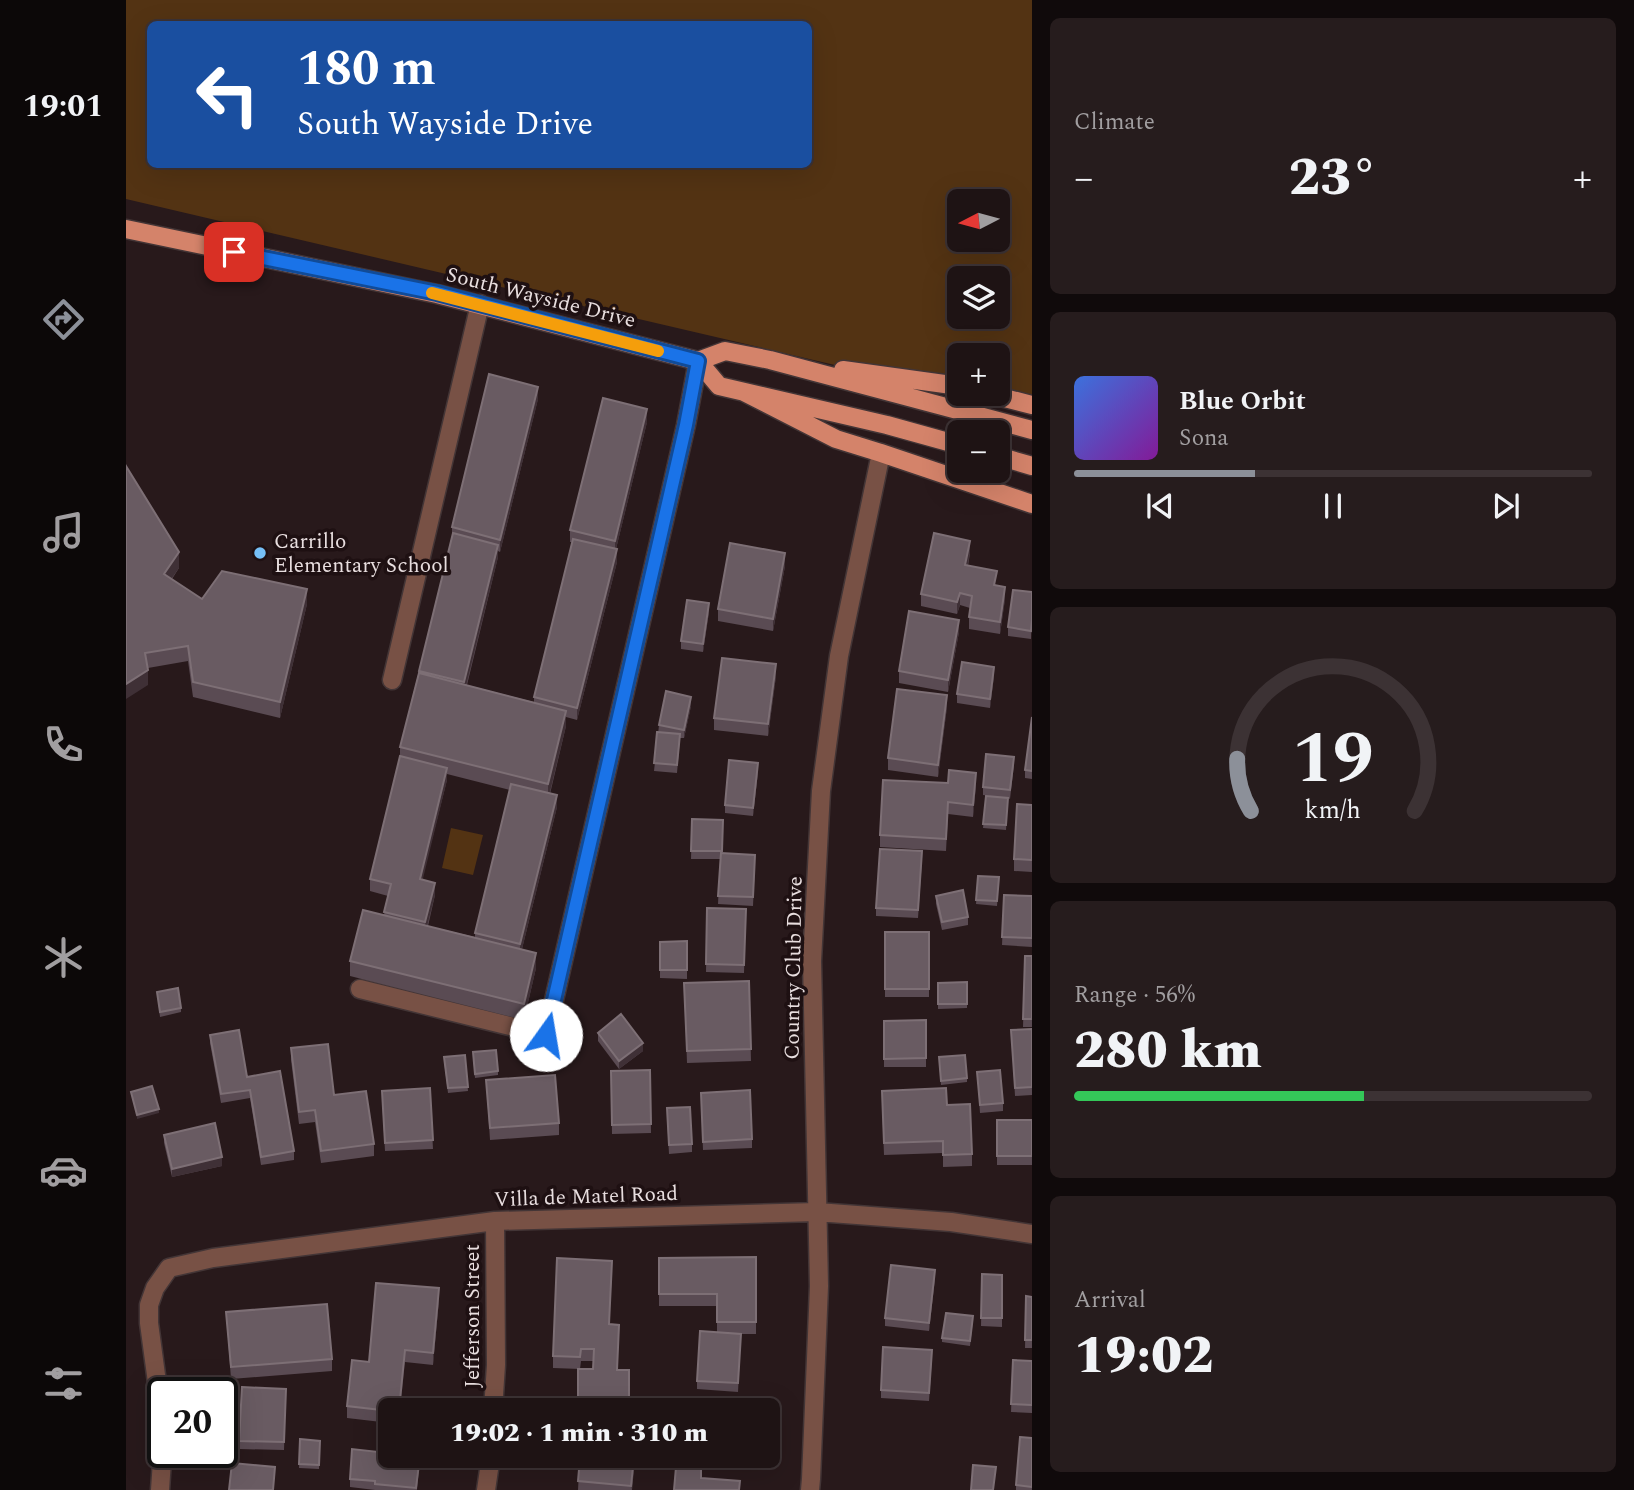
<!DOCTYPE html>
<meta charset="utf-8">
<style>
:root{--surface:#1e1314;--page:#261c1d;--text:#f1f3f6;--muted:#a19ea0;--line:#3c3234;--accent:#8c9099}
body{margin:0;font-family:Spectral,serif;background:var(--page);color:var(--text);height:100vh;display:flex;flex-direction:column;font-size:26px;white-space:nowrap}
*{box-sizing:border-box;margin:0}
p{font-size:23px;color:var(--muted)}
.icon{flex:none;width:38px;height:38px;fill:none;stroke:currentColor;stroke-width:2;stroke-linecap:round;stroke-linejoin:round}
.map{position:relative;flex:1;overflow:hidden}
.side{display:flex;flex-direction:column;gap:18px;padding:18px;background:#100a0b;width:602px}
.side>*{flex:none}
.banner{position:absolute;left:21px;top:21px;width:665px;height:147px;border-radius:10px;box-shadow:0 7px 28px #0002,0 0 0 2px var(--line);background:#1a4fa0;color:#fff;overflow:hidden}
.needle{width:46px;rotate:264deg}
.buttons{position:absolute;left:821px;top:189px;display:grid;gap:14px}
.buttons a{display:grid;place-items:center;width:63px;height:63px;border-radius:10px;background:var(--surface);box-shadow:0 7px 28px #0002,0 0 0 2px var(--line);font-size:35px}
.speed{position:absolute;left:21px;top:1377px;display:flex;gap:14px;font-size:35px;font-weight:700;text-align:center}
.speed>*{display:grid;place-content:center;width:91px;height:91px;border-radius:50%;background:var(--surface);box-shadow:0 7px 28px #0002,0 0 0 2px var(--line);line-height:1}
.speed .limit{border:4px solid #111;border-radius:10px;background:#fff;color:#111}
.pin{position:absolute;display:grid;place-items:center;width:60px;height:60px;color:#fff;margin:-30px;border-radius:14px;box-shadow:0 4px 10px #0006}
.me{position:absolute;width:77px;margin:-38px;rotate:13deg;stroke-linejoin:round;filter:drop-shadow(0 0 5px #0008)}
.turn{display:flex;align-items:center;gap:24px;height:147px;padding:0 35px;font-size:32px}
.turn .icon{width:91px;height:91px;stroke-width:2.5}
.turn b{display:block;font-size:49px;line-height:60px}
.big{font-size:52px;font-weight:800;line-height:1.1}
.side .card{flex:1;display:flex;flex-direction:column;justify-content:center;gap:10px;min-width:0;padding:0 24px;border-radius:10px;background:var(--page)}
.side .dial{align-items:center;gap:0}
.dial svg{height:182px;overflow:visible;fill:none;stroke:var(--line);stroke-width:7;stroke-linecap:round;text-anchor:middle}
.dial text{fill:var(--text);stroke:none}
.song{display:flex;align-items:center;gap:21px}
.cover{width:84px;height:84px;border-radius:10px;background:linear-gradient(135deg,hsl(220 70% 55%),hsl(290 70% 35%))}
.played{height:7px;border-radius:4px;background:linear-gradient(90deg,var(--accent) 35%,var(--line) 35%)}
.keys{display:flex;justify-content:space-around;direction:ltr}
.heat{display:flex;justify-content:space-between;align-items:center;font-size:38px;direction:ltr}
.charge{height:10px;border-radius:5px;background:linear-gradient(90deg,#34c759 56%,var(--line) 0)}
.trip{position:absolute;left:252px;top:1398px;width:402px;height:70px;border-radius:10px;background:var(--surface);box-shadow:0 7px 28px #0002,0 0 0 2px var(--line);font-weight:800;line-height:70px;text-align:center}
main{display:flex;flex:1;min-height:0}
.dock{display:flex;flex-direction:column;width:126px;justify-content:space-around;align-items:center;background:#0c0808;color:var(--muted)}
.dock .icon{width:49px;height:49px}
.dock .current{color:var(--accent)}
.dock b{font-size:32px;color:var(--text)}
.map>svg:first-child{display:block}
.green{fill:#533313;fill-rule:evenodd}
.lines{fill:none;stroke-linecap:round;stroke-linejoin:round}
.minor-casing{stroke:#433536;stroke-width:21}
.major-casing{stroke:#433536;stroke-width:21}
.minor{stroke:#785145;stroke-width:18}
.major{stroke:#d4836a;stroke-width:18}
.wall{fill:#5a4b53;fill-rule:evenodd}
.shaded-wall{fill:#3f3036}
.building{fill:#695b62;stroke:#7d6f75;stroke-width:2}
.route-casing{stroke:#114b97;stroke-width:18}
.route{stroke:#1a73e8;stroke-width:12}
.slow{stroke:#f59e0b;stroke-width:12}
.poi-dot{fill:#76c0f7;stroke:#1e1012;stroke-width:2.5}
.labels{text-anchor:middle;stroke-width:7;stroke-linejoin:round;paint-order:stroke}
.street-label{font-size:21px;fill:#e8dedf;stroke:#1e1012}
.poi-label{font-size:21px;fill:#e8dedf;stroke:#1e1012;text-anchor:start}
</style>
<main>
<nav class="dock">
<b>19:01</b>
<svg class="icon current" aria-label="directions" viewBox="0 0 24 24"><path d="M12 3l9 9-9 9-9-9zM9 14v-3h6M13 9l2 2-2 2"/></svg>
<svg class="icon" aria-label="music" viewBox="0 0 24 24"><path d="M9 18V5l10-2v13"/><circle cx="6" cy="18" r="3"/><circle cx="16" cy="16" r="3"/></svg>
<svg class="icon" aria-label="phone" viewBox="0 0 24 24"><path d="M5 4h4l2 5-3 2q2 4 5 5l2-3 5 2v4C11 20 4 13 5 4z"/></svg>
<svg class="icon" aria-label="climate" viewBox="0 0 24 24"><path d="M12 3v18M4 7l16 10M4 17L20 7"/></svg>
<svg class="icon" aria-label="car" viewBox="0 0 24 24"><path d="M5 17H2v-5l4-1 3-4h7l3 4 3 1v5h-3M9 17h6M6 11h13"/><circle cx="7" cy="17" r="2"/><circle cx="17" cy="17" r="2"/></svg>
<svg class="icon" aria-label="filters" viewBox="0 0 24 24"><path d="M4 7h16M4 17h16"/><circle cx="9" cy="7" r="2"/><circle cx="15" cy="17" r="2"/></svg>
</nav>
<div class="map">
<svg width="906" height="1490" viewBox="0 0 906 1490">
<rect width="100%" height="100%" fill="#28191b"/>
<path class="green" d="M0,0h906v411l-73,-17h39v-39h-39v39l-833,-195zM24,24h658v140h-658zM833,201h39v39h-39zM833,278h39v39h-39z
M325,828l32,7 -10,40 -31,-7z"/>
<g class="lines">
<g class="minor-casing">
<path id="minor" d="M266,680l88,-376
M234,989l186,46 140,-610 12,-64
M367,1410l3,-45 -1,-144
M37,1427l-14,-104v-18l6,-17 14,-20 44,-10 282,-37 322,-9 134,10 81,12
M34,1490l3,-44
M360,1490l5,-34
M684,1490l1,-11 8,-193 -7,-325 9,-170 18,-135 42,-203"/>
</g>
<g class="major-casing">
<path id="major" d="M0,229l311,65 261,67 27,-10 45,9 262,70
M572,361l21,25 168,39 72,20
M717,370l116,16
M618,392l92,47 45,14 151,51
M863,394l43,11
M872,456l34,10"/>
</g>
<use href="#minor" class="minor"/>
<use href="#major" class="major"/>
</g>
<path class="wall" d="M412,399l-38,153 -2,-1v6l-31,128 67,17v-5l38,-155h-2v-12l77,-108 -31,127 1,13 -40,158 -11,-3v9l-16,68 7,13 -35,142 14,19 -12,52 -174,-44v-15l34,-46 4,-19 -18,-5v-12l30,-123v-9l52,-209v-11zM321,774l63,16 -35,143v4l-47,-11 7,-31 -13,-16 25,-99z
M0,466l53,102 -7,11 30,20 105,5 -27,114 -87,-21 -5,-36 -40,7v17z
M844,553l-2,13 28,19 9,14 -5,35 -31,-5v-12l1,-9 -10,-3 -3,9 -36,-8v-12z
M659,566l-12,65 -55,-10v-12z
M906,592l-1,47 -23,-3v-9z
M583,612l-6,40 -22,-3v-8z
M833,632l-11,60 -49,-9v-12z
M650,676l-8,60 -54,-6v-12z
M868,676l-4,32 -33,-5v-9z
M565,706l-7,32h-4l-3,35 -23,-2 5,-46z
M821,707l-9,70 -50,-7v-12z
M906,717v62l-7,-1v-8z
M888,765l-4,34 -2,-1 -2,32 -23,-2 3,-32 11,1 -14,-2v-8z
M632,772l-5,44 -28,-3v-8z
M850,785l-3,32 -25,-3 -2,37 -66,-4v-12z
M906,805v67l-18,-1v-12z
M566,819l31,1 -1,33 33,10 -2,43 -35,-2 2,-45h-29z
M796,860l-4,58 -42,-2v-8z
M852,876l21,1 -2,29 -21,-2z
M878,895l28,1v51l-30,-2z
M810,896l32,21v8l-26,5 -6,-26z
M581,908l39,1 -2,64 -38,-1z
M759,932h44v65h-44z
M561,941v38l-27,-1v-36z
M899,956h7v71h-9z
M623,981l2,80 -64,2 -3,-80z
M841,982v26l-29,1v-26z
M31,992l24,16v4l-21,5z
M800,1020v47h-42v-46z
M906,1029v66l-17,1 -4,-66z
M472,1033l45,18 -24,18 -21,-28z
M84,1035l37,42 47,74v9l-33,5 -11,-67 -29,5 -11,-60z
M165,1048l43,47 40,49v12l-53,7 -6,-41 -16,2 -8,-64z
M339,1055l3,36 -20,2 -4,-32z
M347,1056l25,15v4l-23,3z
M813,1062l28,16v4l-26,3z
M524,1070l1,63 -39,1 -1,-63z
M851,1072l26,31v8l-23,2z
M360,1080l73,43v12l-69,5z
M304,1088l3,61 -48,2 -3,-52z
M575,1101l51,38v9l-49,2z
M756,1103l65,2 25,49v12l-29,1v-14l-59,2z
M541,1117l25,27v8l-23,2z
M871,1120h35v45h-35z
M38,1135l58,31 -50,11 -8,-34z
M630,1257v77h-15l-3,58 -41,-3v-8l20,-49v-26h-58v-48z
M486,1273l-3,51 10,13 -2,33h12v40h-51v-41h15v-8h-12l-1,8 -27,-1v-12z
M856,1274l20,1v52l-21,-1z
M809,1278l-6,53 -44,-5v-8z
M900,1296l6,1v51h-7z
M313,1300l-6,65 -28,-3 -15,48v13l-43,-5v-12l22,-44z
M100,1312l106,47v12l-101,8z
M847,1320l-3,26 -28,-4v-4z
M806,1358l-3,43 -48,-3v-8z
M887,1360l19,1v52l-21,-1z
M116,1387l44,2 -2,61 -45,-1z
M906,1438v52h-16v-5z
M174,1439l20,2 -1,28 -20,-1z
M294,1456l-3,34h-42l-25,-3v-8z
M421,1456h82l5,13 -2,21h-54l1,-20 -32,-4z
M549,1456h71l-1,6 -39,-4v10l-31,-3z"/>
<path class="shaded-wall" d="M412,387v12l-38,153v-12z
M521,409v13l-32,131v-12z
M844,541v12l-5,24v-12z
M372,545v12l-34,137v-12z
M491,549v13l-40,158v-12z
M53,552v16l-15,21v-15z
M659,553v13l-12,65v-12z
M879,587v12l-5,35v-12z
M181,589v15l-27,114v-16z
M834,593v12l-3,9v-12z
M583,603v9l-6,40v-8z
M833,620v12l-11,60v-12z
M650,664v12l-8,60v-12z
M868,667v9l-4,32v-9z
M22,670v15l-22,14v-15z
M821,695v12l-9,70v-12z
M565,697v9l-7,32v-8z
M440,711v15l-18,74v-16z
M632,763v9l-5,44v-8z
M321,768v12l-27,111v-12z
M850,773v12l-3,32v-12z
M431,795v12l-37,150v-13z
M309,883v12l-10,39v-12z
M410,953v15l-12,52v-16z
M517,1043v8l-24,18v-8z
M33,1109v4l-22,6v-4z
M96,1157v9l-50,11v-8z
M809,1270v8l-6,53v-8z
M313,1288v12l-6,65v-12z
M279,1350v12l-5,48h-1z
M508,1457v12l-3,21v-4z"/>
<path class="building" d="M363,374l49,13 -38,153 -48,-13z
M477,398l44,11 -32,132 -45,-11z
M0,466l53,86 -15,22 38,25 20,-28 85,18 -27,113 -87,-20 -5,-36 -43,7 3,17 -22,14z
M327,533l45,12 -34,137 -45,-11z
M808,533l36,8 -5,24 32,6 -3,14 11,2 -5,35 -31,-5 3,-21 -12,-3 -3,9 -36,-8z
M447,539l44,10 -40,159 -43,-11z
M604,543l55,10 -12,66 -55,-10z
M887,590l19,2v28l-1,11 -23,-4z
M561,600l22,3 -6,41 -22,-3z
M783,611l50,9 -11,60 -49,-9z
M596,658l54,6 -8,60 -54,-6z
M836,662l32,5 -4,32 -33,-5z
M293,673l147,38 -18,73 -148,-37z
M771,689l50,6 -9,70 -50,-7z
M540,691l25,6 -7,33 -25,-5z
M906,717v54l-7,-1z
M531,732l23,2 -3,31 -23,-2z
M860,754l28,3 -4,33 -27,-3z
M274,756l47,12 -27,111 15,4 -10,39 -41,-10 7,-28 -21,-5z
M603,760l29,3 -5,45 -28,-3z
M823,770l27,3 -3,32 -25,-3 -2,37 -66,-4 3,-55 65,3z
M385,784l46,11 -37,149 -45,-11z
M860,796l22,2 -2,27 -23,-1z
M891,804l15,1v55l-18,-1z
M566,819l31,1 -1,31h-31z
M754,849l42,2 -4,59 -42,-2z
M595,853l34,2 -2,42 -35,-1z
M852,876l21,1 -2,24 -21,-1z
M837,890l5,27 -26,5 -6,-26z
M878,895l28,1v42l-30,-1z
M581,908l39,1 -2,56 -38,-1z
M237,910l173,43 -12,51 -174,-43z
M759,932h44v57h-44z
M561,941v29h-27v-28z
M899,956h7v63h-9z
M623,981l2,68 -64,2 -3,-68z
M841,982v22h-29v-21z
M52,988l3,20 -21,4 -3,-20z
M495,1014l22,29 -24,18 -21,-28z
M800,1020v38l-42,1v-38z
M906,1029v58l-17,1 -4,-58z
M113,1030l8,47 33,-6 14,80 -33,6 -11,-67 -29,4 -11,-59z
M202,1044l6,51 32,-4 8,53 -53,7 -6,-41 -16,2 -8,-64z
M370,1050l2,21 -23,3 -2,-22z
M339,1055l3,32 -20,1 -4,-31z
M839,1055l2,23 -26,3 -2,-24z
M524,1070l1,54 -39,1 -1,-54z
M874,1070l3,33 -23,2 -3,-33z
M429,1075l4,48 -69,5 -4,-48z
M26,1086l7,23 -22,6 -6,-23z
M304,1088l3,52 -48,3 -3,-52z
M820,1088l1,17 23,-1 2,50 -29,1v-14l-59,2 -2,-52z
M624,1090l2,49 -49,3 -2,-49z
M564,1107l2,37 -23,1 -2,-37z
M871,1120h35v36h-35z
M89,1123l7,34 -50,12 -8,-34z
M630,1257v65h-39v-28h-58v-36z
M431,1258l55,3 -3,63 10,1 -2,45h12v30l-51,-1v-30h15l1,-20h-13l-1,8 -27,-1z
M765,1265l44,5 -6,53 -44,-5z
M856,1274l20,1v43h-21z
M250,1283l63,5 -6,65 -28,-3 -6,60 -9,1 -43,-5 5,-46 17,2z
M900,1296l6,1v43h-7z
M201,1304l5,55 -101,8 -5,-55z
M820,1313l27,3 -3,25 -28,-3z
M574,1331l41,3 -3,49 -41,-2z
M757,1347l49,3 -3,43 -48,-3z
M887,1360l19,1v44l-21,-1z
M116,1387l44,2 -2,53 -45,-1z
M584,1405l40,5h-40z
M253,1437l11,2v17h30l-4,32 -41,-4v-3l-25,-2 2,-30 26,3z
M894,1437l12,1v49l-16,-2z
M174,1439l20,2 -1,24 -20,-1z
M436,1456l72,1 -3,29 -53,-5 2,-23z
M549,1456h31v3z
M106,1463l43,4 -2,23h-44z
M847,1465l23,2 -3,23h-22z
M550,1467l25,1v10l39,3 -1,9h-65z"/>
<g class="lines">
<g class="route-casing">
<path id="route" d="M108,252l203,41 261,68 -12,64 -140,610"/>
</g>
<use href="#route" class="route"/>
<path class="slow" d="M306,293l226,58"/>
</g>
<circle class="poi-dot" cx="134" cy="553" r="7"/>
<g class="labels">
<g class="street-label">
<text transform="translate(415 297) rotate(14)" y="7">South Wayside Drive</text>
<text transform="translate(667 968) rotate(-89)" y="7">Country Club Drive</text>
<text transform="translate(460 1196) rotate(-2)" y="7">Villa de Matel Road</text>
<text transform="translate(346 1316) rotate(-90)" y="7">Jefferson Street</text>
</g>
<g class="poi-label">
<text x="148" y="548">Carrillo<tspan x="148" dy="24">Elementary School</tspan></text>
</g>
</g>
</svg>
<div class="buttons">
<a><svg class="needle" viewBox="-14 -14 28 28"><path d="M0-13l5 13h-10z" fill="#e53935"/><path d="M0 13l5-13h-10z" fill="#a19ea0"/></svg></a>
<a><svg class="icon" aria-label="layers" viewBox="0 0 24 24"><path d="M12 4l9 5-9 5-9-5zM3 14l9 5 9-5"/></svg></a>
<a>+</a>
<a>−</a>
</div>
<div class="speed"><div class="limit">20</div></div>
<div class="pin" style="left:108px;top:252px;background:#d93025"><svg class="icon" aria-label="arrive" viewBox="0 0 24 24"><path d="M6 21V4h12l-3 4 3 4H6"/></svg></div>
<svg class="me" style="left:420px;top:1035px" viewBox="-20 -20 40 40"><circle r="19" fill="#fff"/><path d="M0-13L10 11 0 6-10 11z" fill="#1a73e8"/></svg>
<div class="trip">19:02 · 1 min · 310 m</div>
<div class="banner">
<div class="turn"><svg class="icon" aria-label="left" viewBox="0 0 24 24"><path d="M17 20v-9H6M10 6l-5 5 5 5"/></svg><div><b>180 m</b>South Wayside Drive</div></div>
</div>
</div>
<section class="side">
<div class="card"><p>Climate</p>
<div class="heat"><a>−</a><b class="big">23°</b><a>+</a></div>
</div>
<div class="card">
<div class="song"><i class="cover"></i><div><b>Blue Orbit</b><p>Sona</p></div></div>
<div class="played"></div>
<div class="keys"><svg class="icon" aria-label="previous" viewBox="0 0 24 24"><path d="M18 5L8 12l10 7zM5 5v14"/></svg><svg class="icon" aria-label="pause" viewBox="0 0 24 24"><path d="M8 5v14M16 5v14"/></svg><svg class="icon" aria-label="next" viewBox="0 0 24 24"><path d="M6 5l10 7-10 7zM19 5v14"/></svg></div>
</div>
<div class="card dial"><svg viewBox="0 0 100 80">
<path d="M14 69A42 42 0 1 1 86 69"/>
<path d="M14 69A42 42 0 0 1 8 46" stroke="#8c9099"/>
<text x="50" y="56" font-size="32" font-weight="700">19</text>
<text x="50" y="72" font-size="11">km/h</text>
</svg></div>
<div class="card"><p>Range · 56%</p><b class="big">280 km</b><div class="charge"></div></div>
<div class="card"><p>Arrival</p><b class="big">19:02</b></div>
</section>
</main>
